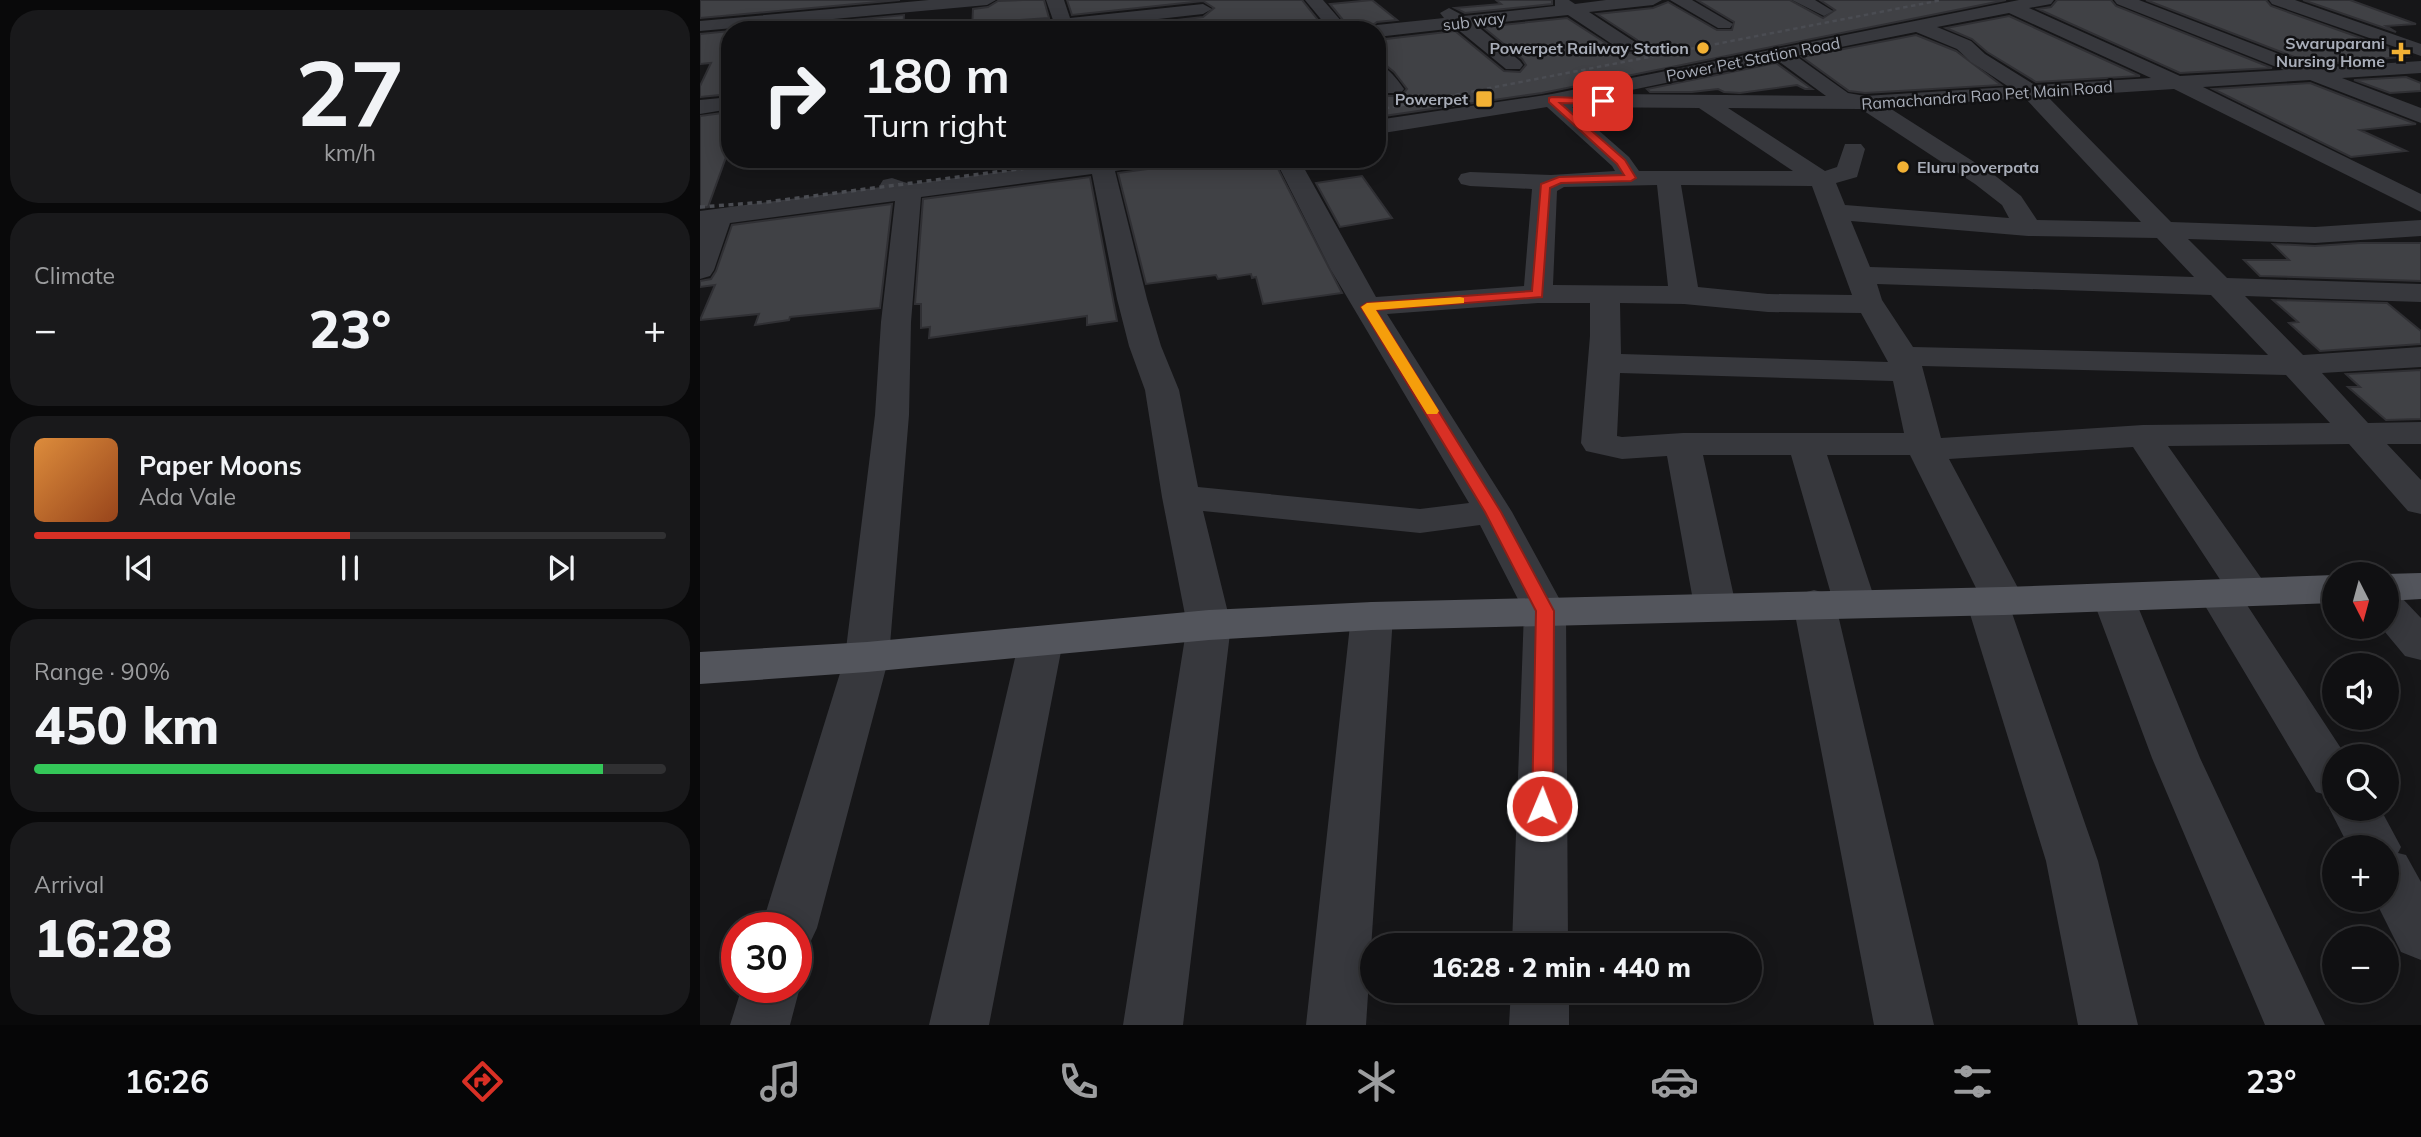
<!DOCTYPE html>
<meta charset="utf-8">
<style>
:root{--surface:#101012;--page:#19191b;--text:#f1f3f6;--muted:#9c9d9f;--line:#303032;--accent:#d93025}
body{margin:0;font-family:Mulish,sans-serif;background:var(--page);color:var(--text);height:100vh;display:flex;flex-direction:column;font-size:26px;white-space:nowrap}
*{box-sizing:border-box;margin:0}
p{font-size:23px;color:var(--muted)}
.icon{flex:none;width:38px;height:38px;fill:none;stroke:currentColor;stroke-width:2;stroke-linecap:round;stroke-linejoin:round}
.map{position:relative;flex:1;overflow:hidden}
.side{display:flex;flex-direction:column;gap:10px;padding:10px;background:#09090a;width:700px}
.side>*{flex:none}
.hud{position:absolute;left:21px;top:21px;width:665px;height:147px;border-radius:28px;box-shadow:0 4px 18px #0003,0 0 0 2px var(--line);background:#101012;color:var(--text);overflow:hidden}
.needle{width:46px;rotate:174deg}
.controls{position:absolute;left:1622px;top:562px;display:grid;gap:14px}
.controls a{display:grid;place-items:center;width:77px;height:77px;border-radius:50%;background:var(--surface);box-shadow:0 4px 18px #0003,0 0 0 2px var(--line);font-size:35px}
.speed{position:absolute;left:21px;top:912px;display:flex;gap:14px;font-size:35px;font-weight:700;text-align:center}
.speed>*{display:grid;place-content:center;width:91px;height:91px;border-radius:50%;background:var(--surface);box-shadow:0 4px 18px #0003,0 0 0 2px var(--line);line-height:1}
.speed .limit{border:10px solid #d22;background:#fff;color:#111}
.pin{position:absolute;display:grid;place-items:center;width:60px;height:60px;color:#fff;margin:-30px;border-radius:14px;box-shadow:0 4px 10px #0006}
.me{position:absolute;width:77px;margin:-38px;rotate:1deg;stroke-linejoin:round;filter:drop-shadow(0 0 5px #0008)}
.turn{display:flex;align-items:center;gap:24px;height:147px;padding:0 28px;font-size:32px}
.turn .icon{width:91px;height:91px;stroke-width:2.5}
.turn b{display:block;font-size:49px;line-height:60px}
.big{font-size:52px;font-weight:800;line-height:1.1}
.side .tile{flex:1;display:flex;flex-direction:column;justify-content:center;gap:10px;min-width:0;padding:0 24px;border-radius:28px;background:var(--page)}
.side .dial{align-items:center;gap:0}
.dial b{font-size:91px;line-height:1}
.song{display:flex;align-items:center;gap:21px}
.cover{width:84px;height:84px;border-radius:10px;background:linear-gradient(135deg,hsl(30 70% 55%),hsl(20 70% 35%))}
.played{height:7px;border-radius:4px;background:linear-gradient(90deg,var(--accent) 50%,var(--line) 50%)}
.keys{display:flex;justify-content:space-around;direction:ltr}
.heat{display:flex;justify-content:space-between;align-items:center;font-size:38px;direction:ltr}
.charge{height:10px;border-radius:5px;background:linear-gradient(90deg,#34c759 90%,var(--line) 0)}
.trip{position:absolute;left:660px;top:933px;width:402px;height:70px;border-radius:35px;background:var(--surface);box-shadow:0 4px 18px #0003,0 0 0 2px var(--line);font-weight:800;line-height:70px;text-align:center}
.tab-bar{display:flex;height:112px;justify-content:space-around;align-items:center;background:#060607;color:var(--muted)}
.tab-bar .icon{width:49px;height:49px}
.tab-bar .active{color:var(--accent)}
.tab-bar b{font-size:32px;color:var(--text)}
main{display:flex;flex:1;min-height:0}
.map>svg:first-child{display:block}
.building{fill:#404145;stroke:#303034;stroke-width:2}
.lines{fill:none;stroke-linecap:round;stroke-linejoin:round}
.minor{fill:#37383d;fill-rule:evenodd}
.major{fill:#53555c;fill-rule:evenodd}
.rail-far1{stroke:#4a4c52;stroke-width:2.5;stroke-dasharray:4.5 3.5;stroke-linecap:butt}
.rail{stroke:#4a4c52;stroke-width:3.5;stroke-dasharray:5 4.5;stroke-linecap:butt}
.route{fill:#d93025;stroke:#8d1f18;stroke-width:2}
.slow{fill:#f59e0b}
.poi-dot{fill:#f2b134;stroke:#111113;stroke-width:2.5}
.labels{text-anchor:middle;stroke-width:5;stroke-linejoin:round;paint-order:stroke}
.far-street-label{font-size:16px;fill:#a8adb8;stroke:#111113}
.far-poi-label{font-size:16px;font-weight:bold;fill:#a8adb8;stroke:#111113;text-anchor:end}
</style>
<main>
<section class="side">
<div class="tile dial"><b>27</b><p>km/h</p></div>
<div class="tile"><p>Climate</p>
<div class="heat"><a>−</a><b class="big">23°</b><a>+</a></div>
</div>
<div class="tile">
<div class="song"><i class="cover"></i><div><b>Paper Moons</b><p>Ada Vale</p></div></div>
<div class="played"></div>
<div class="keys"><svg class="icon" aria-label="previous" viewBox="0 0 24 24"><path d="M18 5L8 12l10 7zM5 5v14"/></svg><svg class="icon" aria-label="pause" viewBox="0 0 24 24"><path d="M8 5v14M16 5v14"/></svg><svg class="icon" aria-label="next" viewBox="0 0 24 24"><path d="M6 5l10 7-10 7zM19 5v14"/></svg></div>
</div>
<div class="tile"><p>Range · 90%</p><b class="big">450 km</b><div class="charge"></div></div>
<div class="tile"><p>Arrival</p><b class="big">16:28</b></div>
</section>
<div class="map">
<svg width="1721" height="1025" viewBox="0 0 1721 1025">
<rect width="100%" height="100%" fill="#161618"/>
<path class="building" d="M0,0h200l-200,18z
M323,0h21l5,18 -46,3 -8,5 -23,3 1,-20 15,-2 10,-6z
M367,0h235l24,30h-91l-3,-6 -46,6 -6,-8 -43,4 -5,-1 71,-8 11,-9 -11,-7 -131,14z
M672,0l25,20 -20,2 -11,8h-15l-21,-26z
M796,0h56v4l-87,9 -10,-5 46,-4z
M997,0h93l33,18 12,-8 -15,-10h186l-464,93 -165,24v-30l10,9h14l6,-7 -13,-17 -17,-14v-18l78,-9 49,40 16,1 6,-7 -4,-6 -39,-32 84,-9 53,34 15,1 6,-7 -4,-6 -40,-26 56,-6 15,-6 49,28h15l2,-8z
M1357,0h54l5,6 156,62 -92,5 -142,-64 13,-2z
M1446,0h120l5,6 141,50 -97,9z
M1603,0h47l66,24 -30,2 10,6z
M204,15l-1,15h-160z
M1309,16l131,60 -104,6 -49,-30 -15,-13 -26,-11z
M30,31v63l-30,3v-11l11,-23 -11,1v-30z
M1216,35l40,16 45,34 -136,8 -16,-2 -47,-34z
M1076,63l36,26h-7l-8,-4 -57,8 -16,-1 -6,-3 -26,3h-42l-3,-3z
M1706,77l15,6v8l-31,2 -36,-13z
M1610,83l106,41 -56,6 46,21 -55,6 -138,-68z
M30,112v34l-22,61 -8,1v-92z
M521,159h52l69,134 -79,11 -7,-27 -4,1 -1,-4 -33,5 -2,-4 -70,9 -28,-111z
M662,176l30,42 -52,9 -24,-44z
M390,177l27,144 -30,4v-9l-158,22 1,-11 -9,1v-24h-6l8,-105z
M192,204l-12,104 -90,9 -1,3 -34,5 4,-11 -59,6 15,-35 -15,2v-6l11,-2 5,-8 16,-46z
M1660,243h61v38l-161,-5 -16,-16h45l-16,-16 42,2z
M1573,300l114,3 34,28v13l-101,7 -31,-28 9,-1z
M1721,370v49l-35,1 -38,-33h12l-14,-13z"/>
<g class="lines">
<path class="minor" d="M229,0h67l-9,5 -287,26v-10z
M346,0h18l6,18 133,-14 9,5 -9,5 -143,16h-66l9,-6 50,-4z
M605,0h18l26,30h-19z
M855,0h14l6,4 31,-4h56l-9,5 -64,7 46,30 3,4 -3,4h-14l-53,-35 -92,10 44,36 3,4 -3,4h-14l-50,-41 -79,9v-7h-8l8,-5 67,-7 -4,-5 9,-5 15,8 91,-10z
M970,0h22l41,24 -3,4h-12z
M1092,0h23l18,11 -9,5z
M1319,0h35l-3,4 -22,4 151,68 104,-6 -167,-66 -3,-4h25l176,68 106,-7v12l-79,5 79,30v15l-111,-43 -107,7 218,107v18l-247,-123 -126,8 123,125 144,5 106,-7v16l-106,7 -127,-4 39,39 194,6v18l-176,-6 58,59 118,-8v20l-99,6 46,50 53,-1v22h-34l34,36v34l-13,-3 -59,-67 -181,2 103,146 -6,10 -18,3 99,151h-12v52h46l21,39 -3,6 8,2 15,27v78l-20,-8 -26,-52h12v-53h-38l-20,-39 5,-11 -18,-5 -118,-198 6,-10 17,-3 -88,-134 -184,12 76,142 -6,10 -7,2 86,248 40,164h-60l-32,-164 -80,-260 6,-10 5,-1 -67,-135h-83l49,148 -6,10 -15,4 -15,-4 -4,-7 98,419h-60l-81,-421 6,-10 15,-4 15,4 4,7 -42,-146h-88l33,151 -6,10 -15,4 -15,-4 -6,-10 -27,-150 -45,3 -36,-8 -5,-8 9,-107v-33h-52l-151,11 125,198 54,99 2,334h-56l12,-334 -44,-86 -60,8 -217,-22 28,114 -48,400h-60l64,-400 -25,-128 -17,-107 -16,-44 -12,-47 -25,-125 -171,23 -10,125 -2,93 -20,242 -72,271 -8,17 -13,5v-22h-35l84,-271 30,-242 6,-93 14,-121 -165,22 -16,47 -4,6 -10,3v-68l181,-24 -1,-2 3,-5 9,-2 18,6 186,-25h68l-4,5 -45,7 32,128 14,47 18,44 19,97 222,22 49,-6 -138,-233 -56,-111h24l77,138 148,-11 8,-97 -62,-3 -9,-2 -3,-5 3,-5 9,-2 81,3 64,-4 -3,-5 -65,-59 -170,27v-14l175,-26zM1309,13l142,65 -116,7 -50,-31 -14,-13 -34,-14zM1216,32l41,17 14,13 38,25 -144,9 -17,-3 -52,-37zM1077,60l49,36 -214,-2zM1325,98l116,124 -104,-2 -16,-24 -28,-22 -105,-67zM872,107l127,1 94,63h-154l-10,-14zM1028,108l133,1 114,75 27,21 7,13 -164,-13 -9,-22 21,-6 8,-28 -4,-5h-16l-8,23 -12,4zM957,185l11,101 -115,-1 4,-94 7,-4zM981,185l131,1 40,109 -84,-1 -70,-7zM1151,221l177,15 129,2 37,39 -324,-10zM1177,284l334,11 57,60 -355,-8 -31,-47zM920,303l64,1 84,8 93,1 27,49 -267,-8zM1222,366l364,9 44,48 -187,2 -202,13zM920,373l273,8 11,52h-221l-61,4 -5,-1z
M1569,0h26l126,44v12l-149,-52z
M677,64c11,3 21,16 27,25l-3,4h-14l-10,-10z
M30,97v12l-30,5v-14z
M1413,583l15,4 6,10 66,161 125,267h-60l-113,-267 -60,-161 6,-10z
M1687,594l15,4 19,20v42l-16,-4 -25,-30h7z
M672,602l15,4 6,10 -27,409h-60l45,-409 6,-10z
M341,626l15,4 7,11 -74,384h-60l90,-384 7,-11z
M96,979l4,8 -10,38h-60l12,-38h54z
M811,990h58v35h-60z"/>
<path class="major" d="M1721,573v26l-34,2 -2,-27z
M1634,575v28l-330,12 -632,15 -163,10 -342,32 -167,12v-32l167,-10 342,-32 163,-8 632,-15z"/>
<path class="rail-far1" d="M677,110l565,-110"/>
<path class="rail" d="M0,207l67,-5 328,-43"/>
</g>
<path class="route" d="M852,97l54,2 1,2 -4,3 -43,-1 65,57 11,18 -5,3 -70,2 -11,5 -8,109 -166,13 125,202 53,99 -1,195 -3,6 -8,2 -7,-2 -3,-6 4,-195 -51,-99 -124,-205 6,-4 165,-12 9,-107 18,-7 65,-2 -7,-11 -68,-62v-4z"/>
<path class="slow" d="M760,297l4,1v5l-88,7 63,101 -2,3h-10l-66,-107 6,-4z"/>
<g class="poi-dot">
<circle cx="1003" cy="48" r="7"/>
<path d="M1697.5 41.5h7v7h7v7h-7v7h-7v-7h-7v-7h7z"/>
<rect x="775" y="90" width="18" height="18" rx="3.5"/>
<circle cx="1203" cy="167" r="7"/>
</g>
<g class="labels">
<g class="far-street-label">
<text transform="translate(774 21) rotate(-7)" y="6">sub way</text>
<text transform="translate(1053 59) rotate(-11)" y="6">Power Pet Station Road</text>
<text transform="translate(1287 95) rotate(-4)" y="6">Ramachandra Rao Pet Main Road</text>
</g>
<g class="far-poi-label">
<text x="1685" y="49">Swaruparani<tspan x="1685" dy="18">Nursing Home</tspan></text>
<text x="989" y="54">Powerpet Railway Station</text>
<text x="768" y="105">Powerpet</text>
<text x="1217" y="173" text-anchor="start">Eluru poverpata</text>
</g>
</g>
</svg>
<div class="controls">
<a><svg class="needle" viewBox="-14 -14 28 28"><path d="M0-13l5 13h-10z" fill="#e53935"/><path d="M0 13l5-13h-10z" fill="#9c9d9f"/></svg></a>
<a><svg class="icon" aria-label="sound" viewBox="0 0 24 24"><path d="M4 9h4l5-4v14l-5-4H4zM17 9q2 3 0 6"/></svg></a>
<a><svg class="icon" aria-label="search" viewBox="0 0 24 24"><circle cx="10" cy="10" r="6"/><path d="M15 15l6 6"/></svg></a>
<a>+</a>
<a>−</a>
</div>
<div class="speed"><div class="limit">30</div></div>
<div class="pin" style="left:903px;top:101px;background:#d93025"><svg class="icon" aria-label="arrive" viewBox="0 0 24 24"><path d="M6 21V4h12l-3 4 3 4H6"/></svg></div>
<svg class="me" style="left:842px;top:806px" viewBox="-20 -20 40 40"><circle r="17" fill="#d93025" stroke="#fff" stroke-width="3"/><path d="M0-11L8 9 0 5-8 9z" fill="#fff"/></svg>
<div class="trip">16:28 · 2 min · 440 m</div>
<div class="hud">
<div class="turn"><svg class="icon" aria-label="right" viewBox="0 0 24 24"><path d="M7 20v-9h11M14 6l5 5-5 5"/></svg><div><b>180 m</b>Turn right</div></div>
</div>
</div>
</main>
<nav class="tab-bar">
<b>16:26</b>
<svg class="icon active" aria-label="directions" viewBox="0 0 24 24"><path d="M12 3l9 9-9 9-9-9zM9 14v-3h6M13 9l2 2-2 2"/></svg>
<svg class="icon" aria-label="music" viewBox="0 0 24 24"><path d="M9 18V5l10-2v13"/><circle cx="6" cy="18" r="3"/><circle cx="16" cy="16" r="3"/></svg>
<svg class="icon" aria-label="phone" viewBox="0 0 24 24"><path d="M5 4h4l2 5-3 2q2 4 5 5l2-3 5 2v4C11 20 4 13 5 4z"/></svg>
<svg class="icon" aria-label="climate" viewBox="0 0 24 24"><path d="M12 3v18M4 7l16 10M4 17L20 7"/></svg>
<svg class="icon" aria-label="car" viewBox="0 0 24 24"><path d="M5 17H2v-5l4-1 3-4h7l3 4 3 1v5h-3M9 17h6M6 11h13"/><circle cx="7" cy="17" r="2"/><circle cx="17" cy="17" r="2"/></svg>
<svg class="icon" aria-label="filters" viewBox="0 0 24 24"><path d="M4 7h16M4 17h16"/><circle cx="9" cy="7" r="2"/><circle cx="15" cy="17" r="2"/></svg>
<b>23°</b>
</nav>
